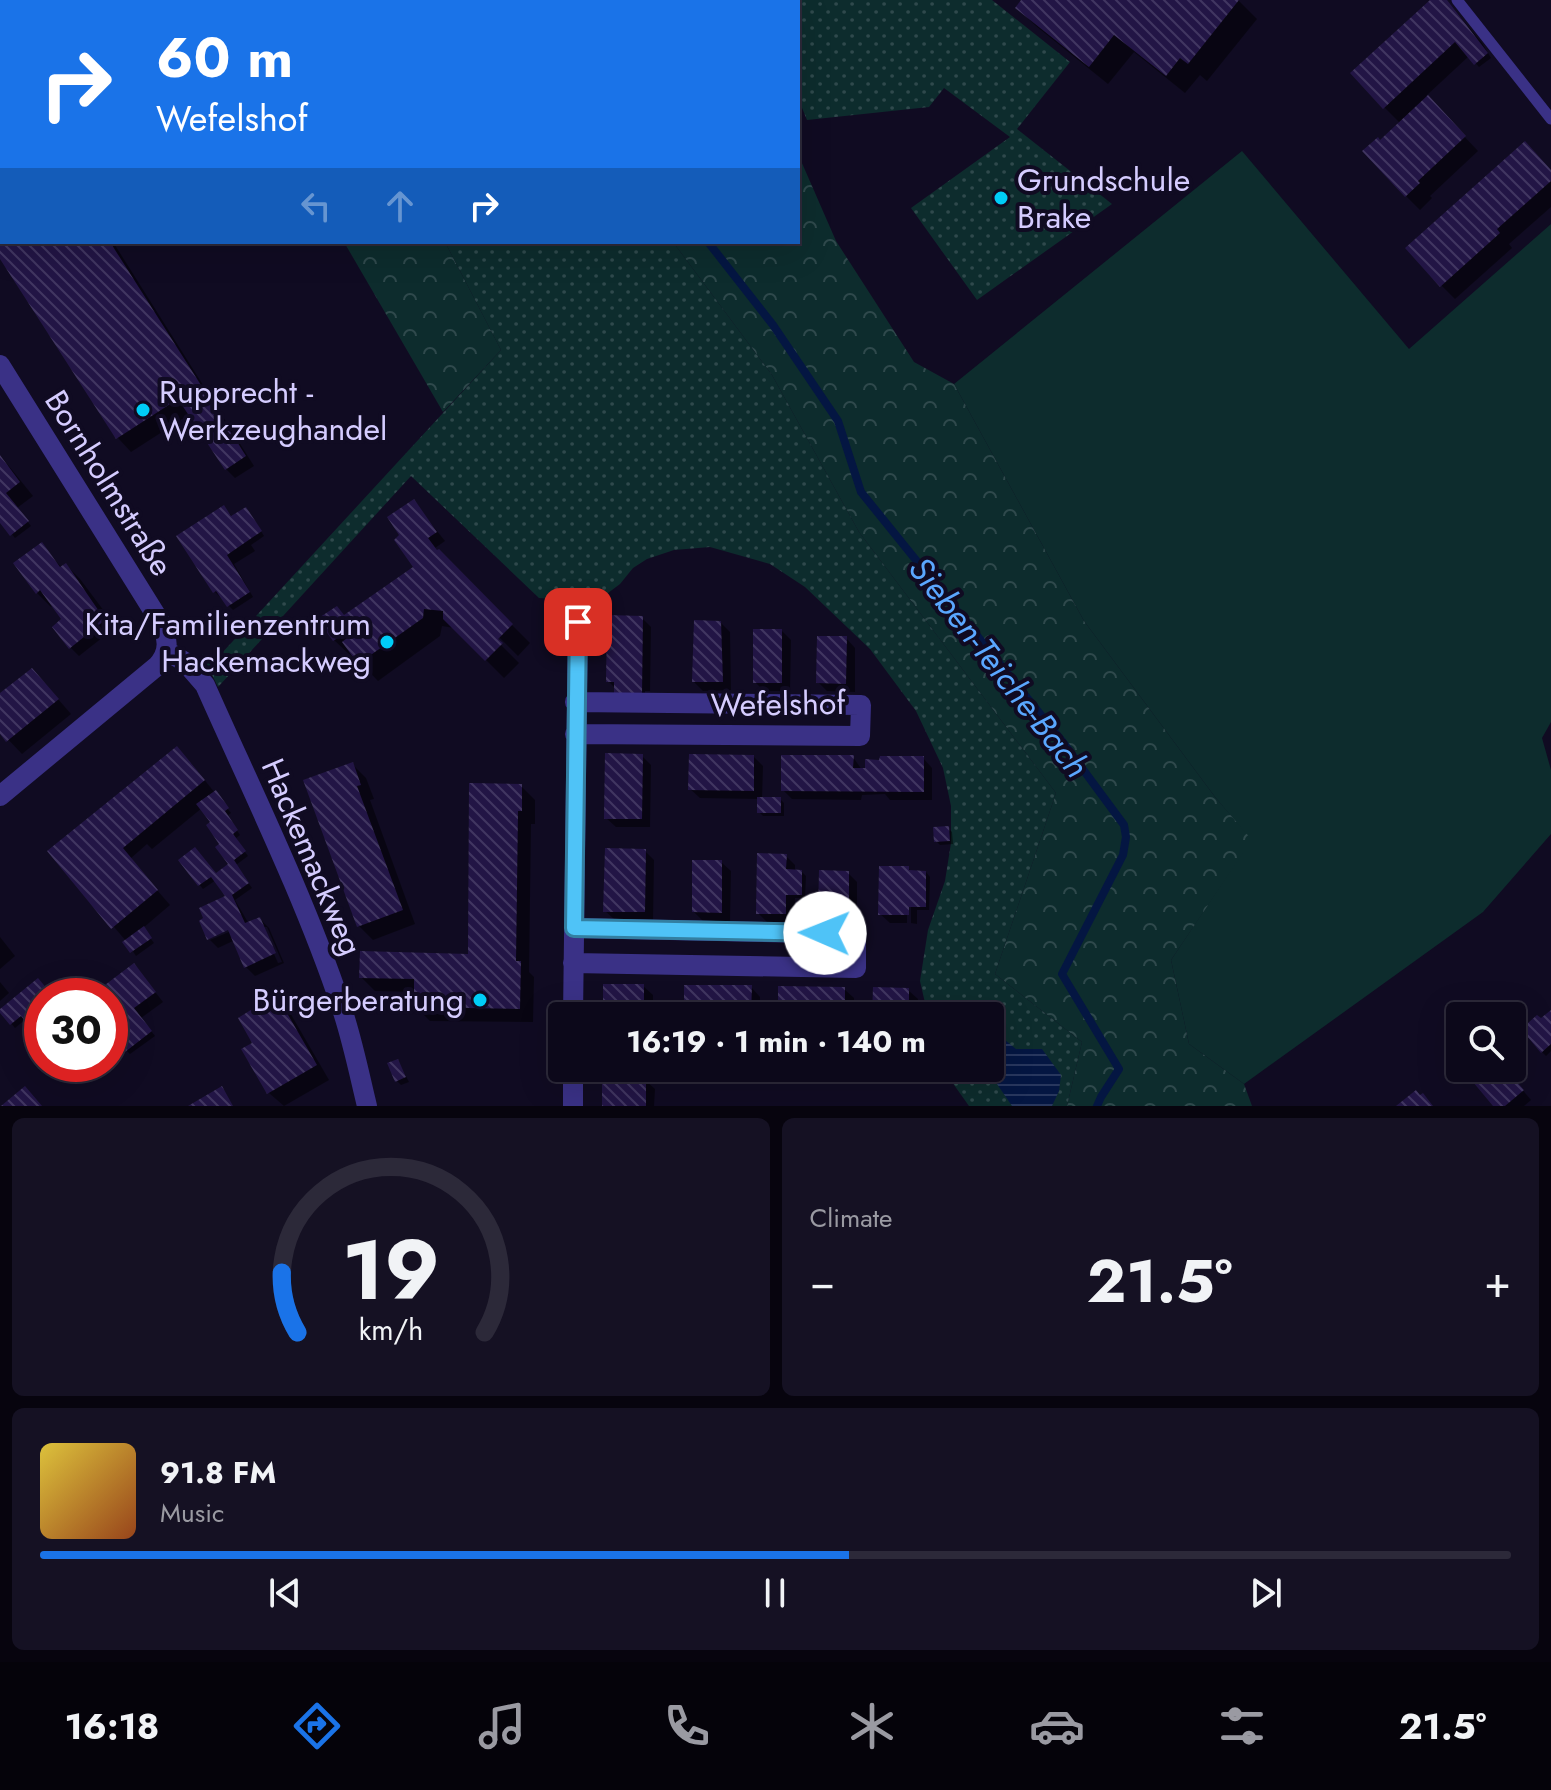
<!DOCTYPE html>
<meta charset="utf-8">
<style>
:root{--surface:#0c081a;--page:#151123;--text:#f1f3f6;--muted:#9a9aa2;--line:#2c2939;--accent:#1a73e8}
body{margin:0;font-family:Jost,sans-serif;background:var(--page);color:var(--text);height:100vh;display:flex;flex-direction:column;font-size:30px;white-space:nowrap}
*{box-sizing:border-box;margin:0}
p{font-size:26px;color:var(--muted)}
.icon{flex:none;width:44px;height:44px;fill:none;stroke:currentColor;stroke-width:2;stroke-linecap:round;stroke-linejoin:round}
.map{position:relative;height:1106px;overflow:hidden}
.details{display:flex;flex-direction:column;gap:12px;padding:12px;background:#07040e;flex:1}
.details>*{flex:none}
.hud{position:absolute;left:0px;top:0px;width:800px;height:244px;box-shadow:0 8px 32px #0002,0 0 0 2px var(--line);background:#1a73e8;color:#fff;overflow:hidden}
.tools{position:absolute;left:1446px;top:1002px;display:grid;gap:16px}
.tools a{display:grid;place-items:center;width:80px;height:80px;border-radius:8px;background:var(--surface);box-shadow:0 8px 32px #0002,0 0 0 2px var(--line);font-size:40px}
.speed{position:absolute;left:24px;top:978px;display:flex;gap:16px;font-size:40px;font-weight:700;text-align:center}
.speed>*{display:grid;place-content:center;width:104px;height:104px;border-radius:50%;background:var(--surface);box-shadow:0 8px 32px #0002,0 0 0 2px var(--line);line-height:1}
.speed .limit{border:12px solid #d22;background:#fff;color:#111}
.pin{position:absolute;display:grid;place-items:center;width:68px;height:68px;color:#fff;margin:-34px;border-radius:16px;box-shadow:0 4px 12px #0006}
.me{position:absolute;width:88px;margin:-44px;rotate:271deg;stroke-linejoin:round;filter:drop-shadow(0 0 6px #0008)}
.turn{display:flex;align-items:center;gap:28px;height:168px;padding:0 24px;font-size:36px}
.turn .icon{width:104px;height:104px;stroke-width:2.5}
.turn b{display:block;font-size:56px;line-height:68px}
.lanes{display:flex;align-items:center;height:76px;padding:0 24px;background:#0003;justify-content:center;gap:40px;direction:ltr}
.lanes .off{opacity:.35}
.big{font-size:60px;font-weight:700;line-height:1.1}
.details .card{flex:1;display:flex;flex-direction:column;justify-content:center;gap:12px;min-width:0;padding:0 28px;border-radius:12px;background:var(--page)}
.details .dial{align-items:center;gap:0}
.dial svg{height:208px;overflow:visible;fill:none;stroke:var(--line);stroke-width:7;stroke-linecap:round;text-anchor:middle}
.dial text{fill:var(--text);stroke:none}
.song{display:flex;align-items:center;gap:24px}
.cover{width:96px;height:96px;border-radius:12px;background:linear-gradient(135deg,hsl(50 70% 55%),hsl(20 70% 35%))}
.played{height:8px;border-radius:4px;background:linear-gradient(90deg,var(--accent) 55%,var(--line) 55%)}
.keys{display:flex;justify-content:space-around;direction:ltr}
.heat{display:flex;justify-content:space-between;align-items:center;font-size:44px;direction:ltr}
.details .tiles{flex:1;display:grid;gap:12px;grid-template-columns:1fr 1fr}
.card:last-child{grid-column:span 2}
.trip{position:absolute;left:548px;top:1002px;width:456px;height:80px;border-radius:8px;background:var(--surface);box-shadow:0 8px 32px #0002,0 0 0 2px var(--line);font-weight:700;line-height:80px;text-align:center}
.tabs{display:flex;height:128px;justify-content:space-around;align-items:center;background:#05030a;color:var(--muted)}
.tabs .icon{width:56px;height:56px}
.tabs .active{color:var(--accent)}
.tabs b{font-size:36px;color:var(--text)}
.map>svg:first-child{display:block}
.grass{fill:#0d2c2d}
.forest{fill:url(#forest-crowns)}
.park{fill:url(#park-dots)}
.water{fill:url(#water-rules)}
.shadow{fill:#0007;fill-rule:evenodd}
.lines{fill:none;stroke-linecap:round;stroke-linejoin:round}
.stream{stroke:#041642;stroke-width:8}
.building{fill:url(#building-back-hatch)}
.lane{stroke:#3a3186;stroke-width:11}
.street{stroke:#3a3186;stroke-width:20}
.route-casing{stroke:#337fa1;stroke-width:20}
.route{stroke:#4fc3f7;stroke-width:14}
.poi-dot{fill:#00cdf7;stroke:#100b22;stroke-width:3}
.labels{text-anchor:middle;stroke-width:8;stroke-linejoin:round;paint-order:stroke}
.poi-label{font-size:32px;fill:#d5ccff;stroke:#100b22;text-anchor:start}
.street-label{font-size:32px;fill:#d5ccff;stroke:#100b22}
.water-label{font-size:34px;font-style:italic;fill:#5aa7ff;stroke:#100b22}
</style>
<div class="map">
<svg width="1551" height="1106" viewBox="0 0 1551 1106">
<defs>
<pattern id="forest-crowns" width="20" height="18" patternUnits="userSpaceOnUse" patternTransform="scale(2)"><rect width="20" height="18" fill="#0d2c2d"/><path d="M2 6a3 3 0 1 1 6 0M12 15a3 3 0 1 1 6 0" fill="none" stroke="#2f494c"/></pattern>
<pattern id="park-dots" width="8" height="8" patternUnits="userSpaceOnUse" patternTransform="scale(2)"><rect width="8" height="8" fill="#0d2c2d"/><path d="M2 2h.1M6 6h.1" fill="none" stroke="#2f494c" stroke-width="1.8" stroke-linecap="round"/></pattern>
<pattern id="water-rules" width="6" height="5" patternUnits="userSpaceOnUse" patternTransform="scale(2)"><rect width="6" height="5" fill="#041642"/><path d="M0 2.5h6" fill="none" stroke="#28375e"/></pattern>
<pattern id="building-back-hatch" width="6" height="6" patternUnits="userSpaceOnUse" patternTransform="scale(2)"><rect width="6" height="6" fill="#221545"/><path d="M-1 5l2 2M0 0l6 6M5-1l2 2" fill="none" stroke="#413661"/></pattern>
</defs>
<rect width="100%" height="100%" fill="#100b22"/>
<path class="grass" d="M1242,151l167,198 142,-125v498l-9,16 9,32v64l-68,78 -239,172 -55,-40 -18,-84 80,-120 -36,-43 -131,-176 -130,-237z"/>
<path class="forest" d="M798,154l38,87 78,121 40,22 130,237 131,176 37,43 -81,120 18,84 55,40 8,22h-185l15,-64 -87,-68 61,-181 -197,-261 -87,-157 -99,-133h125z
M344,242h101l56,108 -58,62z"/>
<path class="park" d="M318,0h275l2,2h-276z
M756,0h236l78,62 -53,67 95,75 -135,96 -66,-92 99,-71 -66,-49 -15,19 -122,13 -9,-22v-96z
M445,242h228l99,133 87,157 197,261 -61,181 87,68 -15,64h-98l-27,-38h48v-52h-62l-8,-35 8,-51 17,-49 6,-38v-37l-8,-38 -27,-57 -46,-62 -65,-62 -35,-23 -60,-17 -36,3 -27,9 -14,9 -13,16 -24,18 -57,-4 -128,-122 -193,211 -16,-33h19l280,-304z"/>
<path class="water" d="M967,1003l19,4 12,13 7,20 11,9h26l19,26 -2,16 -7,15h-40l-26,-38h4v-52h-23z"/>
<path class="shadow" d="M0,0h29l-27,2 -2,21z
M1024,0h214l19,19 -50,62 -7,-6 -15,18 -51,-41 -26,32 -72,-58 -19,-18z
M1433,0h13l36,43 9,15 -12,9 -10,-11 -43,40 52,55 -48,45 2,2 -12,12 -14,-14 -26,-53 21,-19 -17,-17z
M0,86l2,2 -2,78z
M1551,171v36l-42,37 3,4 -57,51 -14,-14z
M2,227v15h111l141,224 -19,12 -9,-9 -36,-55 -59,38 -13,-14 -118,-182z
M0,455l33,41 -16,12 14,18 -16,12 -15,-18z
M413,501l32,40 -10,7 95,95 -12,13 -21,-21 -3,3 25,25 -15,15 -50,-50 -12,-2 -2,10 -62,45 -23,-24 -2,1 -19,-18 11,-23 71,-50 -14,-31z
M224,508l9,9 17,-4 14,23 -13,9 4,6 -21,13 19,33 -20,13 -18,-18z
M42,545l20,23 4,-3 14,14 24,32 -4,3 12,16 -33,26 -9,-9 -6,-28 -11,-14 -2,2 -14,-14z
M642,618l9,9 -1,64h-5v6l-29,-8 -8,-8z
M721,623l9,9 1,58 -28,1 -9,-9z
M782,631l9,9 -1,51h-26l-9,-9z
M846,638l9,10v44l-28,-1 -9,-9z
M45,684l26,30 -49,40 -22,-23v-35z
M642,756l9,9 -1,62h-34l-10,-9z
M754,757l9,9 -1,33h18l4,4v13h-21l-4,-4v-13l-59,-1 -10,-9z
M853,757l9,13 61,-12 9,10v32h-42l-5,-6 -23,1 -1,5 -69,-1 -9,-9z
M191,763l40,50 -4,3 13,19 -5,4 13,17 -12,9 16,23 -17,12 14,24 11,-5 9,9 15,35 -29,13 -9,-9 -11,-27 -17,8 -8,-8 28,-12 -2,-4 -27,14 20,-41 -13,-17 -13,9 -23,-28 36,14 15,-10 -18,-42 -11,-15 -50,41 -5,-5 -17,15 40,46 -27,23 11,15 -18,13 -10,-15 -76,-89zM262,927h5l15,35 -4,1z
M352,764l14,14 8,21 -4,1 45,124 -42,16 -14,-14z
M521,786l14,14v24h-4l-2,148 5,5 -1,45 -103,-1 -14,-14v-15l-41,-1 -14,-14 109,-21z
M948,828l4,4 1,12 -13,1 -4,-4z
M645,851l9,9 -1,61 -38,-1 -10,-9z
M786,856l9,9v6l7,1 4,4 -1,22h-10l-1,24h-27l-9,-9z
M721,862l10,9 -1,50h-27l-9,-9z
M908,868l4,4h14l4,5 -1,33h-12v14l-6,-1v-32h-4v32h-17l-10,-9z
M848,873l9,9v40h-27l-10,-9z
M0,937l15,19 -15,13z
M134,965l29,37 -22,16 14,18 -25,18 -9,-9 -11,9v-27l15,-10 -21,-29z
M0,982l9,11 -9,8z
M643,986l10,9v21h-48z
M751,987l9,10v19h-74z
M47,989l6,7h-11v65l-16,-20 16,-3 -16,-19 -11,9 -14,-17z
M844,989l10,9v18h-74z
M908,990l10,9 -1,17h-43z
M275,997l14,14 40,69 -45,26 -15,-13 -14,-49z
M1551,1013v38l-5,5 -4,-4 -1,-31z
M398,1061l11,21 -8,3 -4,-4z
M1493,1068h11l27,32 -7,6h-29z
M645,1080l10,9 -1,17h-50z"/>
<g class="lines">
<path class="stream" d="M593,0l1,2
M708,242l65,83 65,96 23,71 201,249 62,84 2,12 -3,18 -61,119 57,95 -18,28 -4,9"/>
</g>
<path class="building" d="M1021,0h218l-51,64 -8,-6 -14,18 -52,-41 -25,32 -74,-59z
M1430,0h17l41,53 -14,12 -19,-23 -72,67 -33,-36z
M1428,95l38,41 -48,45 2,2 -15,14 -43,-46 16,-14 2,3z
M1525,141l26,29v11l-54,48 3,4 -60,54 -35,-39z
M0,242h110l136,214 -21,14 -47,-71 -62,40 -116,-180z
M0,455l20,27 -14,11 23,28 -19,15 -10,-13z
M414,499l23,33 -9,6 9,12 2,-1 74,75 -15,15 5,4 -18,18 -42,-42v-8l-19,-2 -1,9 -65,46 -16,-22 5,-4 -3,-4 -11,7 -16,-22 20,-13 7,9 69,-48 -19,-27 5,-5 -12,-18z
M224,505l7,11 15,-9 16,24 -35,24 23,37 -23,15 -11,-16 -3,2 -37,-57z
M42,542l18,25 6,-4 39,57 -36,29 -17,-22 9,-8 -21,-29 -4,4 -23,-31z
M607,615l36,1 -1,78h-28v-12h-8z
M694,620l27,1 2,61h-31z
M753,629h29v54h-29z
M817,636h30l-1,48 -30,-1z
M32,668l27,31 -53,43 -6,-8v-41z
M177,746l28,34 -82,68 35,42 -47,39 -64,-78z
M605,753l38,1 -1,65h-38z
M689,754l65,1v36l-66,-1z
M781,755h73l-1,13h12v-9l14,1 1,-4h44v36l-143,-1z
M353,762l8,23 -4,1 46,124 -46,17 -54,-147z
M469,783l53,1v27h-4l-2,150h5l-1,48 -106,-2v-28l-55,-1 1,-27 108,3z
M216,790l13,18 -4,3 13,19 -5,4 13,17 -12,9 15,23 -17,12 13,28 15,-6 16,36 -32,15 -16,-38 -21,10 -8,-19 4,-3 -4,-10 26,-12 -14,-19 -13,9 -20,-26 17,-13 21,26 12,-9 -13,-17 4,-3 -13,-19 4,-3 -14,-18z
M757,797h24v16h-24z
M949,826l1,15 -16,1 -1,-15z
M605,848l41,1 -1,63h-42z
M757,853l30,1 -1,15 16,1v25h-16v19h-30z
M692,860h30v53l-30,-1z
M879,866h30v4l17,1v36h-17v8h-31z
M819,870l30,1v43l-31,-1z
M144,926l8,12 -22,15 -8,-11z
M134,963l22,29 -22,16 18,23 -27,21 -8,-10 -7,5v-22l12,-8 -12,-21 -9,-8z
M38,978l15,18h-11l-2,66 -17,-21 11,-9 -13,-16 -11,9 -10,-12v-4z
M603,984h41v32h-41z
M684,985h68l-1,31h-67z
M778,986l67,1v29h-67z
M873,987l36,1v28h-37z
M276,994l41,71 -50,29 -26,-45 11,-6 -14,-25z
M1551,1010v34l-10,9 -20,-24 16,-14 4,3z
M398,1059l8,18 -11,5 -8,-19z
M1490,1068h15l19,22 -19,16h-12l-20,-24z
M602,1078h44v28h-44z
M25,1086l17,20h-41z
M222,1086l11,20h-45z
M1416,1090l4,5 3,-2 10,13h-37z"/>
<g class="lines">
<path class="lane" d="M1457,0l94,119"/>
<path class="street" d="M0,365l159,255c9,17 12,31 -2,46l-157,130
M167,651l18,11 20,23c47,106 99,211 136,321 11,32 18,67 26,100
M575,734l285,2 1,-31 -286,-3
M573,963l283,5v-34l-282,-6
M573,1016l5,-394
M573,1106v-38"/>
</g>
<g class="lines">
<g class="route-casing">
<path id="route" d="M578,622l-4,306 251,5"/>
</g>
<use href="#route" class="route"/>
</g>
<g class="poi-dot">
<circle cx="1001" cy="198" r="8"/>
<circle cx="143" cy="410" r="8"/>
<circle cx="387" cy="642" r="8"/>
<circle cx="480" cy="1000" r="8"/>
</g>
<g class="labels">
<g class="poi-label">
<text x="1017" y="191">Grundschule<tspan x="1017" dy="37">Brake</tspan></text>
<text x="159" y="403">Rupprecht -<tspan x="159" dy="37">Werkzeughandel</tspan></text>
<text x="371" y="635" text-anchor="end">Kita/Familienzentrum<tspan x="371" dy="37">Hackemackweg</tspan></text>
<text x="464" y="1011" text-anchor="end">Bürgerberatung</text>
</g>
<g class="street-label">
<text transform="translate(109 483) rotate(58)" y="11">Bornholmstraße</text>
<text transform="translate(778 704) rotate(-1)" y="11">Wefelshof</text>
<text transform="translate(312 857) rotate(67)" y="11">Hackemackweg</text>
</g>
<g class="water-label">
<text transform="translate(999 667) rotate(52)" y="12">Sieben-Teiche-Bach</text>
</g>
</g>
</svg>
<div class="tools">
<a><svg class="icon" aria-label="search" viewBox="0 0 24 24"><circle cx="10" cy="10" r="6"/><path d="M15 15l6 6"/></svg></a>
</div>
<div class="speed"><div class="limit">30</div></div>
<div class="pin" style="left:578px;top:622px;background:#d93025"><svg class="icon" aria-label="arrive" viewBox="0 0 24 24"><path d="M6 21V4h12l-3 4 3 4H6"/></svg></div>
<svg class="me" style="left:825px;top:933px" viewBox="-20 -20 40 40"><circle r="19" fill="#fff"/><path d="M0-13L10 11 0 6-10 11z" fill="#4fc3f7"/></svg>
<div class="trip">16:19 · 1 min · 140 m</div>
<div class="hud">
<div class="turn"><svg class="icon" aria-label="right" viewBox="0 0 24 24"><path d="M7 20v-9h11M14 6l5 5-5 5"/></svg><div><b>60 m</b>Wefelshof</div></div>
<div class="lanes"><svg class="icon off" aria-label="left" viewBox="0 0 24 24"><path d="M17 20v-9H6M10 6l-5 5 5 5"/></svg><svg class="icon off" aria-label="ahead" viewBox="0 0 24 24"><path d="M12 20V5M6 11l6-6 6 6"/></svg><svg class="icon" aria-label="right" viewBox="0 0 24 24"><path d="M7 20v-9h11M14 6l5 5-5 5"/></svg></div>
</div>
</div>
<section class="details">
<div class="tiles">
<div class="card dial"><svg viewBox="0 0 100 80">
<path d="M14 69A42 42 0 1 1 86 69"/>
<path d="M14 69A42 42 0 0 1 8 46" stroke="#1a73e8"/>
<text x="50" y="56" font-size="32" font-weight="700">19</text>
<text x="50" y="72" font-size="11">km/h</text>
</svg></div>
<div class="card"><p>Climate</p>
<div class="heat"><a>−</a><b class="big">21.5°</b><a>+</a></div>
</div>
<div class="card">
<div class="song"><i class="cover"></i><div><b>91.8 FM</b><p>Music</p></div></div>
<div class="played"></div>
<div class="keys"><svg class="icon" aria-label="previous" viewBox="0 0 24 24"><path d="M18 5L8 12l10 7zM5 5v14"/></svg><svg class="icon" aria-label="pause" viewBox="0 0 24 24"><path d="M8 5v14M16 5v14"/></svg><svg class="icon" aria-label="next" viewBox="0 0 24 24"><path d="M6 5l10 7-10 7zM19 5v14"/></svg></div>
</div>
</div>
</section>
<nav class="tabs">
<b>16:18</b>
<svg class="icon active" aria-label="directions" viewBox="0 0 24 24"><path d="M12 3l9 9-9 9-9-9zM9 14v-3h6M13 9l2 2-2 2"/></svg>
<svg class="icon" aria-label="music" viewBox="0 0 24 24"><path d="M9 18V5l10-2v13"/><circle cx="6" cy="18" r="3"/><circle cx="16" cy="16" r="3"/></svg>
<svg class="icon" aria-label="phone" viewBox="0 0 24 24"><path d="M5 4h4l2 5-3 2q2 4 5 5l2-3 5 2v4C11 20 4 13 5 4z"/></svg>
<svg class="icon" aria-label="climate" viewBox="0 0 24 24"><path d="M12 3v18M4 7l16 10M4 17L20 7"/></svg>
<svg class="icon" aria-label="car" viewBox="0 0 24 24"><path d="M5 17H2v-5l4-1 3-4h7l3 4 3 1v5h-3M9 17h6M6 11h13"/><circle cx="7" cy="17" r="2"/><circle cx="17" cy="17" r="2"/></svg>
<svg class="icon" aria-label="filters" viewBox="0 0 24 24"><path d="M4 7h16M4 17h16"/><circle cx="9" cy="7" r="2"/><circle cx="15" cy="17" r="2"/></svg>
<b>21.5°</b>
</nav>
